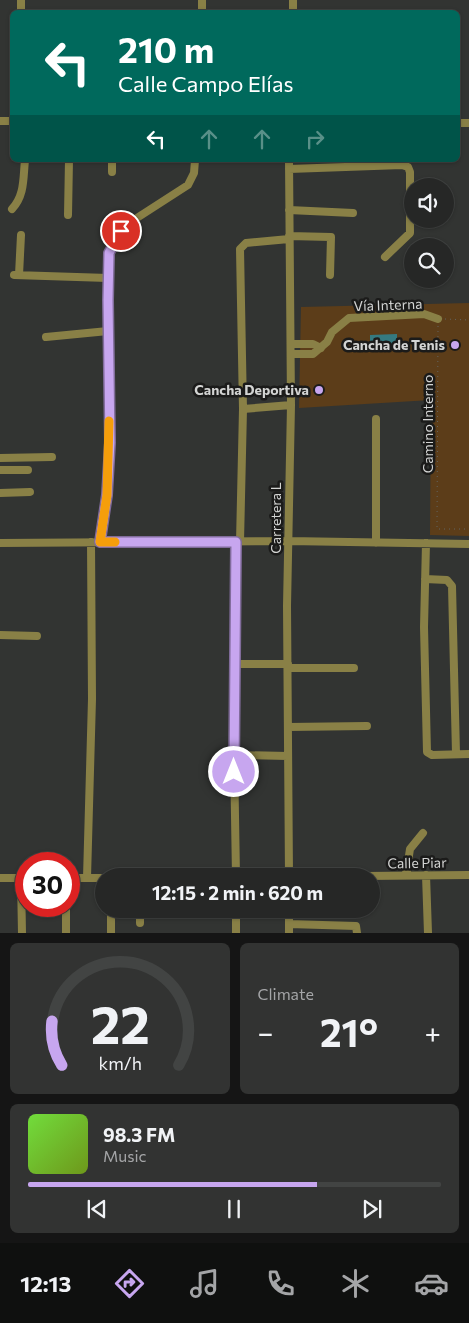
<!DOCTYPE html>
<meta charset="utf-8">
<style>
:root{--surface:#262726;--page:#323332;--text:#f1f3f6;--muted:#a4a5a7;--line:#424443;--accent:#c7a6ef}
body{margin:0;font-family:Commissioner,sans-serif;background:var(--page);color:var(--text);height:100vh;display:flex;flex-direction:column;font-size:19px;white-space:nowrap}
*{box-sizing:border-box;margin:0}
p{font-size:16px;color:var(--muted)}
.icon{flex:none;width:28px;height:28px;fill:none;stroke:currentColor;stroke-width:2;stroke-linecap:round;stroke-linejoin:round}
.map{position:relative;height:933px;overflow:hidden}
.side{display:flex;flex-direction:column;gap:10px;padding:10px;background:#151515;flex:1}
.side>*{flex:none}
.guide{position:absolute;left:10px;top:10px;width:450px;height:152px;border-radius:8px;box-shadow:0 1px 4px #0004,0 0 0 1px var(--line);background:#00695c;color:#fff;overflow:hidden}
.buttons{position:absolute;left:404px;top:178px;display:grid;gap:10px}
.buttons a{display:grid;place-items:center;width:50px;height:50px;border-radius:50%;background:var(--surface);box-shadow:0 1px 4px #0004,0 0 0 1px var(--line);font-size:25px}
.speed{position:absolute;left:15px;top:852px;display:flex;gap:10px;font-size:25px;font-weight:700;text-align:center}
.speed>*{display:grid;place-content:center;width:65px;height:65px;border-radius:50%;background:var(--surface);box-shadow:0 1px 4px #0004,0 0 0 1px var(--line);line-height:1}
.speed .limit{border:8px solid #d22;background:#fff;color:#111}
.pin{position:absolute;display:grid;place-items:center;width:42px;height:42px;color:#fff;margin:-21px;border:2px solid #fff;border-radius:50%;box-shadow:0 1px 5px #0007}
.me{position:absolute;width:55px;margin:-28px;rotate:0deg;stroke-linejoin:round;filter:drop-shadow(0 0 4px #0008)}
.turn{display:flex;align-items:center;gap:18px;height:105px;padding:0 25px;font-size:22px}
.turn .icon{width:65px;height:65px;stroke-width:2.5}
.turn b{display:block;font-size:35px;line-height:42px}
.lanes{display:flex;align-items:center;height:48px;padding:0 25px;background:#0003;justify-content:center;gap:25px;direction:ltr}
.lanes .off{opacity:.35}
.big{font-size:38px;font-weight:700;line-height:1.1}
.side .tile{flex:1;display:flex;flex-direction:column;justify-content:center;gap:8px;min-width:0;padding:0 18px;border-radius:8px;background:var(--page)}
.side .dial{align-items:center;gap:0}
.dial svg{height:130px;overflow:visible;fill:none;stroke:var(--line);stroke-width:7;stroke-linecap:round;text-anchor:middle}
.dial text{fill:var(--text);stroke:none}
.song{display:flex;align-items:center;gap:15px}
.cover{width:60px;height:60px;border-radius:8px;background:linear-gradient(135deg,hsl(100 70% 55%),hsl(80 70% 35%))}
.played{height:5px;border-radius:2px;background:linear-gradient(90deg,var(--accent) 70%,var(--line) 70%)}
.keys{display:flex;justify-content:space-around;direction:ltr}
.heat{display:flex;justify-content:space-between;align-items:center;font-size:28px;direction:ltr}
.side .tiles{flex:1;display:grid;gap:10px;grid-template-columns:1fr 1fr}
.tile:last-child{grid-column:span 2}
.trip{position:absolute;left:95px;top:868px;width:285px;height:50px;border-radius:25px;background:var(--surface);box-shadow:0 1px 4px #0004,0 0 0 1px var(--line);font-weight:700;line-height:50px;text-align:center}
.menu{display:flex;height:80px;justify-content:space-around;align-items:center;background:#0f100f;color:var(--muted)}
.menu .icon{width:35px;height:35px}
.menu .active{color:var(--accent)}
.menu b{font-size:22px;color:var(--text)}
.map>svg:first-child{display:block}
.green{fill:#5c3d19}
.water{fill:#357a80}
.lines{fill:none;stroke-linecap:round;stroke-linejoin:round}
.path{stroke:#636563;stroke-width:1;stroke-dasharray:1 4;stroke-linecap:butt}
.minor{stroke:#898046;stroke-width:8}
.route-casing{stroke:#816c9b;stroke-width:12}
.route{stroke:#c7a6ef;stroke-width:9}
.slow{stroke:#f59e0b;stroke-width:9}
.poi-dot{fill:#c7a6ef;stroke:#1b1b1a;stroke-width:2}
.labels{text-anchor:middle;stroke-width:5;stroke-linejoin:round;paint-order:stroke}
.street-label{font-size:14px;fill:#d3d4d3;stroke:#1b1b1a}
.poi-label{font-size:14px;font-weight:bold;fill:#d3d4d3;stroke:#1b1b1a;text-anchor:end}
</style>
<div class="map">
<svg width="469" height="933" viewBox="0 0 469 933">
<rect width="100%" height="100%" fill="#323432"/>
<path class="green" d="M469,303v233l-39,-1 1,-135 -132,8 2,-101z"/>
<path class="water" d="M397,334v13l-27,1v-13z"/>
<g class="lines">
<path class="path" d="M445,319l24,1
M438,326l-1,203h32"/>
<path class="minor" d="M21,0v12
M202,12v-12
M293,12v-12
M0,121h12
M458,123h11
M289,169l113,-4 6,2 2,5v61l-25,24
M112,172v-12
M12,209c13,-14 11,-31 13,-49
M289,210l64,3
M68,215l1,-55
M289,236l42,1 -1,38
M14,275l94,3
M19,275l2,-40
M46,337l62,-6
M291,344h22l8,4
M291,354h22l14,-12 5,-10 17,-14 75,-4 14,5
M243,409l48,-4
M376,419v124
M0,458l52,-1
M0,470h28
M0,493l30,-1
M100,542l7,-47 3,-52 -2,-159 1,-31 8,-16 9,-12 62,-40 6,-12 1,-13
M236,542l-2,213 2,121
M240,542l3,-133 -3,-160 6,-6 43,-4
M0,543l289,-2 180,3
M426,543l-2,84 3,125 5,3 37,-1
M425,579l22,1 5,6 4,168
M0,635l37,1
M235,664h53
M288,668h66
M288,727l79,-1
M234,755l54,1
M406,875l4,-26 13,-16
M426,875l2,58
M289,876l-2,-270 4,-201 -2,-245
M365,876l104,-1
M0,878h25
M21,878l1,55
M69,878h35
M87,878l5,-179 -1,-157
M66,906v27
M111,909v24
M140,909v14
M236,909v24
M289,909v24
M289,924l67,2 1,7"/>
</g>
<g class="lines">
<g class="route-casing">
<path id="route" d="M121,231l-12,22 -1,47 2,143 -3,52 -7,47h136l-2,230"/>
</g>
<use href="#route" class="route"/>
<path class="slow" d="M109,421l-2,74 -7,47h15"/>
</g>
<g class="poi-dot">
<circle cx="455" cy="345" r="5"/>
<circle cx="319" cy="390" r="5"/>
</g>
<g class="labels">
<g class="street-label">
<text transform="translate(388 305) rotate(-2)" y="5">Vía Interna</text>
<text transform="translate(428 424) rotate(-90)" y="5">Camino Interno</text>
<text transform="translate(276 518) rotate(-90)" y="5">Carretera L</text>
<text transform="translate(417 863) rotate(-1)" y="5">Calle Piar</text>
</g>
<g class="poi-label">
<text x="445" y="350">Cancha de Tenis</text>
<text x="309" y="395">Cancha Deportiva</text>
</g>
</g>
</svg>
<div class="buttons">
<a><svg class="icon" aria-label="sound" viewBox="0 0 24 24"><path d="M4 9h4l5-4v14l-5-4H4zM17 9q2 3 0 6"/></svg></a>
<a><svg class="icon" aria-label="search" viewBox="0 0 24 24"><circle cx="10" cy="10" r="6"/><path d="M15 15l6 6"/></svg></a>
</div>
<div class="speed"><div class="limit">30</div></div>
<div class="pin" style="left:121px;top:231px;background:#d93025"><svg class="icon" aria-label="arrive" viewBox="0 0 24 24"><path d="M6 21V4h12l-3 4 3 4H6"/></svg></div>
<svg class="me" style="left:234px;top:772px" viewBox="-20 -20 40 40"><circle r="17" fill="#c7a6ef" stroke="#fff" stroke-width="3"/><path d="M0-11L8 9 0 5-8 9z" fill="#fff"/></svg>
<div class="trip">12:15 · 2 min · 620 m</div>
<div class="guide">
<div class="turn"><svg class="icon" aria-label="left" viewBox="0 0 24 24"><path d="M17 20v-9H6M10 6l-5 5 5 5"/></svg><div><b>210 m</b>Calle Campo Elías</div></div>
<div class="lanes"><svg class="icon" aria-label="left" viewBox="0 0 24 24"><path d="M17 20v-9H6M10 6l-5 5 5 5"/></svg><svg class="icon off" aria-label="ahead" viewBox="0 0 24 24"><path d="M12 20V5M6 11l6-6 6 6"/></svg><svg class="icon off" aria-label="ahead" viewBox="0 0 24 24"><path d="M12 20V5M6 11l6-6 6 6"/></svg><svg class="icon off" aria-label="right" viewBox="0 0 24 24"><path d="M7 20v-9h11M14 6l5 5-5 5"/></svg></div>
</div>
</div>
<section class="side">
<div class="tiles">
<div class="tile dial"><svg viewBox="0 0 100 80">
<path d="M14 69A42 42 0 1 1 86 69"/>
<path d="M14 69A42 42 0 0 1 8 42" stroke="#c7a6ef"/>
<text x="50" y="56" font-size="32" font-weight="700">22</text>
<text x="50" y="72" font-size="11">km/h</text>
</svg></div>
<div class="tile"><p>Climate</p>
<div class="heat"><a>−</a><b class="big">21°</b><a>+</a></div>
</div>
<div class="tile">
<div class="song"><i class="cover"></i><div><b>98.3 FM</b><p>Music</p></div></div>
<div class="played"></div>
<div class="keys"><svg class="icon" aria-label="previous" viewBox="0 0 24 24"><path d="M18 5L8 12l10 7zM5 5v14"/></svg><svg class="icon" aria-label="pause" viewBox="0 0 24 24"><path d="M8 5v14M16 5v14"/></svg><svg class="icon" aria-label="next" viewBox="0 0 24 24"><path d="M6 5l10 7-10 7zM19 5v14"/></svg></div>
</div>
</div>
</section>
<nav class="menu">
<b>12:13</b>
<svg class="icon active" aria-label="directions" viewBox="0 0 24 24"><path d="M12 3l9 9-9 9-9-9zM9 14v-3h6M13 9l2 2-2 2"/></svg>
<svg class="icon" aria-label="music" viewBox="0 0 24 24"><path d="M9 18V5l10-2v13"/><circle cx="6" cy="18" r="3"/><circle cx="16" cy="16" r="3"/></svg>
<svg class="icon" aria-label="phone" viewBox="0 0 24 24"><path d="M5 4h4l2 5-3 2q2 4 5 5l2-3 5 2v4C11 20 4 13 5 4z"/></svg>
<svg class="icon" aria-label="climate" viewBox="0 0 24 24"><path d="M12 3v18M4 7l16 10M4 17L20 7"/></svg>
<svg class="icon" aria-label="car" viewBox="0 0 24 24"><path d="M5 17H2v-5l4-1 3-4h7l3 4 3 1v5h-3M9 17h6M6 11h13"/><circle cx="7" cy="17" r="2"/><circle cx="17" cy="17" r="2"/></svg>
</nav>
